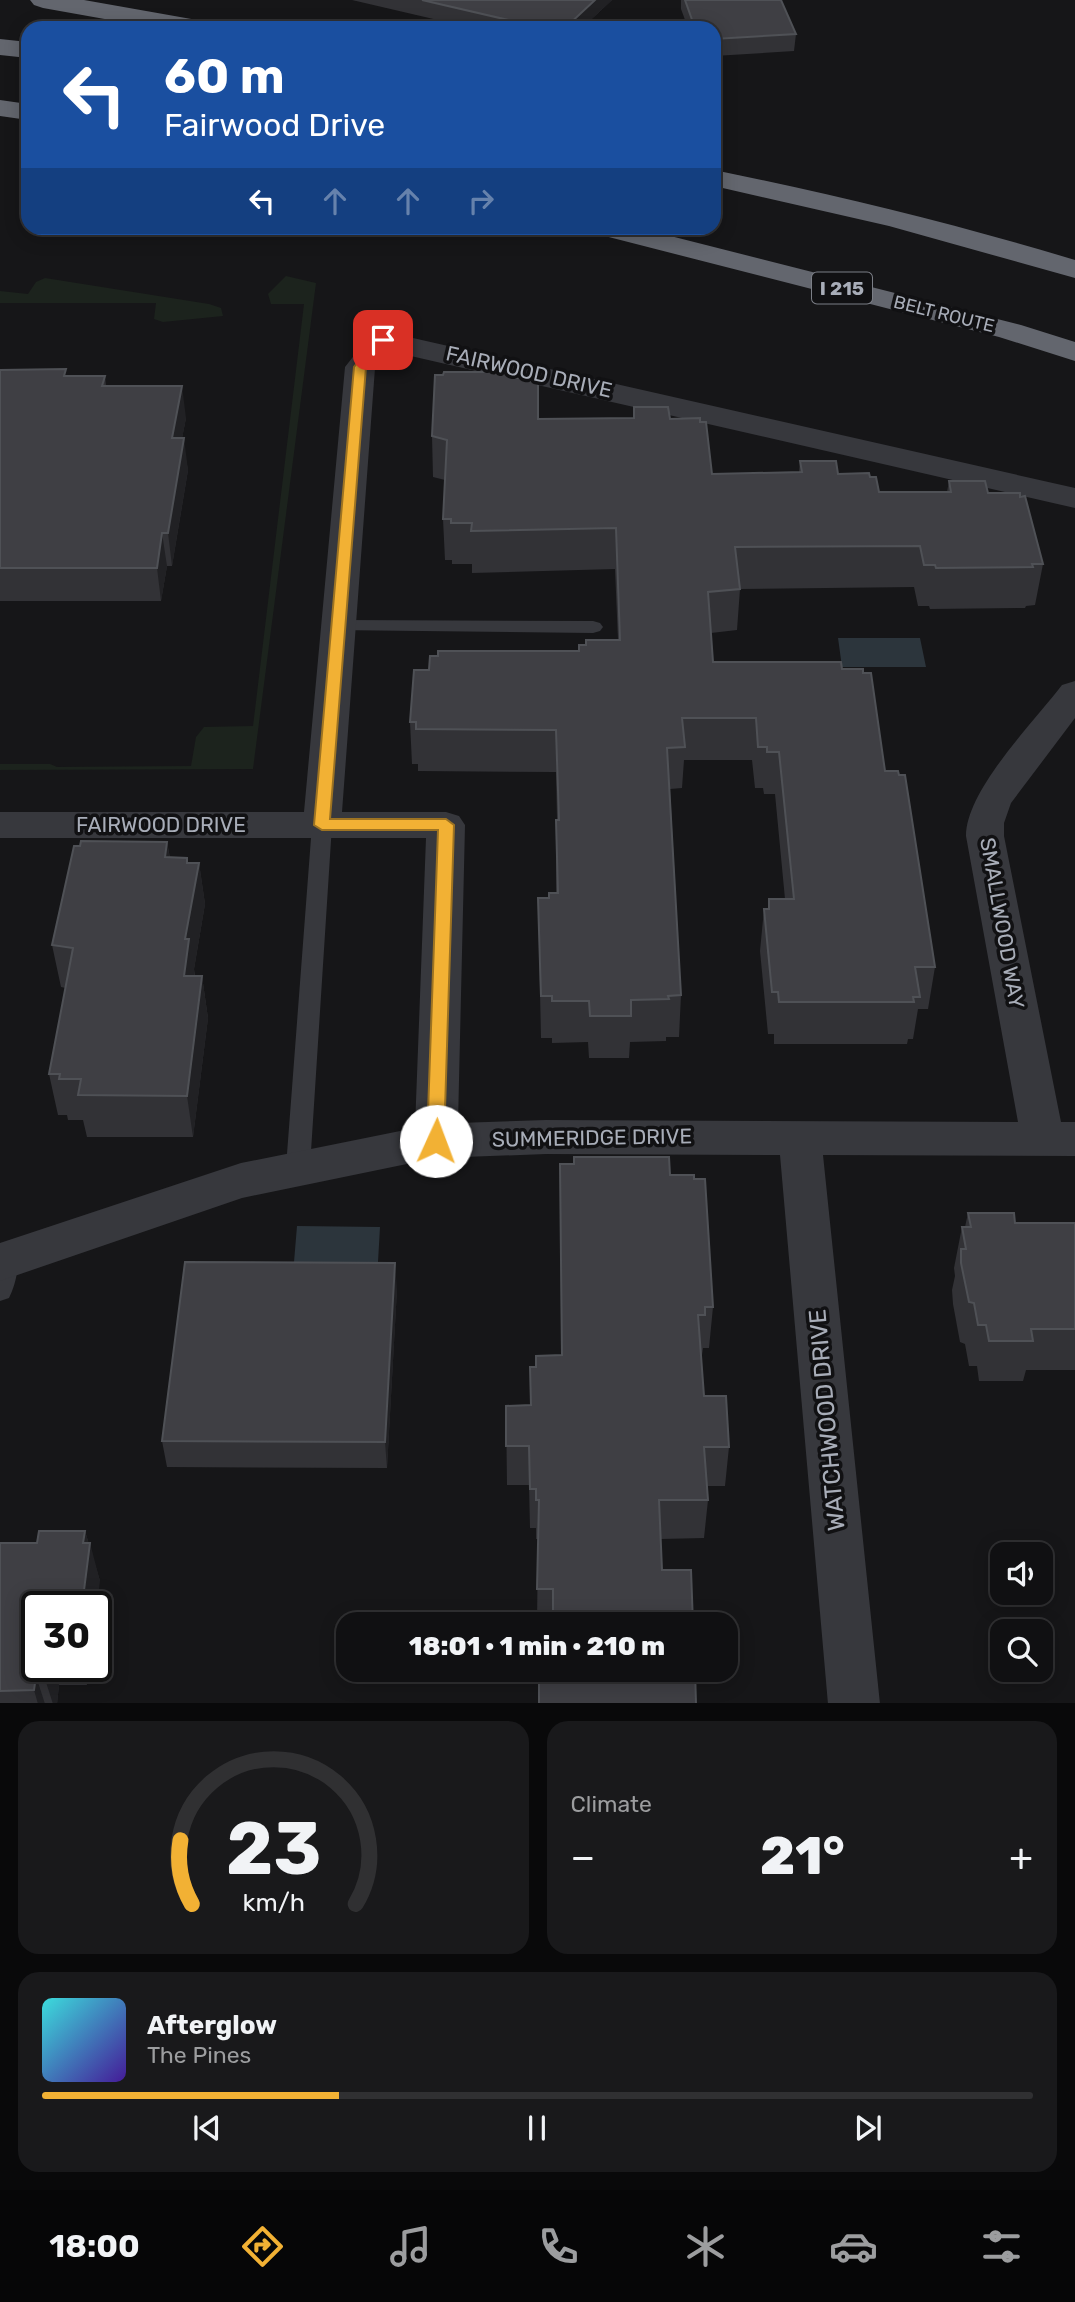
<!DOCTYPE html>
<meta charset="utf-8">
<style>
:root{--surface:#101012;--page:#19191b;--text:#f1f3f6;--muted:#9c9d9f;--line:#303032;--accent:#f2b134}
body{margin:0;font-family:Rubik,sans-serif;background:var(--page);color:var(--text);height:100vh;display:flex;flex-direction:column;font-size:26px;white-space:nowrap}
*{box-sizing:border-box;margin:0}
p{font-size:23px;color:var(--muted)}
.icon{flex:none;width:38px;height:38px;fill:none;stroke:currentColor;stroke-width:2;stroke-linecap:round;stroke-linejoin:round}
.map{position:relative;height:1703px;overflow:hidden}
.side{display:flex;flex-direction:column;gap:18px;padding:18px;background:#09090a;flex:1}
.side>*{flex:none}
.hud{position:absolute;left:21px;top:21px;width:700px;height:214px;border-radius:21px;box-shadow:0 4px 18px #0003,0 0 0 2px var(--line);background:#1a4fa0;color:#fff;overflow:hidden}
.tools{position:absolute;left:990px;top:1542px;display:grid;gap:14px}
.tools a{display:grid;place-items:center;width:63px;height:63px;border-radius:14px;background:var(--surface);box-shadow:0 4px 18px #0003,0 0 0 2px var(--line);font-size:35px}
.speed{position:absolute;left:21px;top:1591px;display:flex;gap:14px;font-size:35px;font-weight:700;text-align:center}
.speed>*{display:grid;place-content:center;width:91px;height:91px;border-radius:50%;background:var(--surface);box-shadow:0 4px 18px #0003,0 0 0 2px var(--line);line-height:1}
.speed .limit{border:4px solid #111;border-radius:10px;background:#fff;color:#111}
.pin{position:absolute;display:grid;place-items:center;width:60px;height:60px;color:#fff;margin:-30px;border-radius:14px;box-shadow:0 4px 10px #0006}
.me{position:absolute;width:77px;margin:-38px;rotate:2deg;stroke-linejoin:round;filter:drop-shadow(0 0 5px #0008)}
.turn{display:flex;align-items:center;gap:24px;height:147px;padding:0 28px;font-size:32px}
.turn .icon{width:91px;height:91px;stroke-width:2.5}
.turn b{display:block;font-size:49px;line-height:60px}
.lanes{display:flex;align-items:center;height:66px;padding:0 28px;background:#0003;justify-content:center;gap:35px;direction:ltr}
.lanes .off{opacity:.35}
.big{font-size:52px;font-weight:800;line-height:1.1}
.side .card{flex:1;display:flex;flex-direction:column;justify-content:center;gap:10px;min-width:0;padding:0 24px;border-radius:21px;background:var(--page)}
.side .dial{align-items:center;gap:0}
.dial svg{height:182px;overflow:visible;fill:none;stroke:var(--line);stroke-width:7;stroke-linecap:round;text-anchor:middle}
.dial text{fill:var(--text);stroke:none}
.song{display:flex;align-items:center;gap:21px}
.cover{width:84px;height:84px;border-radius:10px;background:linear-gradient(135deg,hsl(180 70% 55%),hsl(260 70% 35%))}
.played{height:7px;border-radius:4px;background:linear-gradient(90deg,var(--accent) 30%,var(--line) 30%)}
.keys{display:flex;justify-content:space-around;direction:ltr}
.heat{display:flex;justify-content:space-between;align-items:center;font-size:38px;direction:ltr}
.side .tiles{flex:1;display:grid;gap:18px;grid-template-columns:1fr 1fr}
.card:last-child{grid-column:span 2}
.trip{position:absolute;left:336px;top:1612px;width:402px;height:70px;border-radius:21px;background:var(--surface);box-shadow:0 4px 18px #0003,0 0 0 2px var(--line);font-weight:800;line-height:70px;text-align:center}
.menu{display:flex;height:112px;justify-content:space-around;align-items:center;background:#060607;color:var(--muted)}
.menu .icon{width:49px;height:49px}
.menu .active{color:var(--accent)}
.menu b{font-size:32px;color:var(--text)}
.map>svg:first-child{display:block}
.green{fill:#1c231d}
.water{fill:#2c353c}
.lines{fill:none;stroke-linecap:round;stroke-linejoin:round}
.lane{fill:#37383d;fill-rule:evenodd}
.street{fill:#37383d;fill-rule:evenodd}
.highway{fill:#63666e;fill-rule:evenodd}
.wall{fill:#323236}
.shaded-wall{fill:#212124}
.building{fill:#3f3f44;stroke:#4f5156;stroke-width:2}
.route{fill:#f2b134;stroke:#9d7322;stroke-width:2}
.labels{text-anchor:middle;stroke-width:7;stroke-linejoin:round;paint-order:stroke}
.far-street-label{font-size:18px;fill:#a8adb8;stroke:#111113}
.shield{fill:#111113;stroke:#7b7e86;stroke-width:2}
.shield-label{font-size:19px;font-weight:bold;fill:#a8adb8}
.street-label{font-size:21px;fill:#a8adb8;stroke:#111113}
.near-street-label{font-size:24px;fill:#a8adb8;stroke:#111113}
</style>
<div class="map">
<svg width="1075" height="1704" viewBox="0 0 1075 1704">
<rect width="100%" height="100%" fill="#161618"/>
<path class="green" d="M286,276l30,7 -63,486 -253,1v-6h50l7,3 134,-1 5,-29 8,-10 49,-1 51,-422h-33l-3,-10z
M45,278l164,26 12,4 2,8 -60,6 -9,-3 2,-16h-156v-12l28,3 8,-12z"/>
<path class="water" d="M838,638h82l6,29h-84z
M297,1226l83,1 -2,35h-84z"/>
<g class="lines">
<path class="lane" d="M340,620l253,1 7,2 3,4 -3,4 -7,2 -260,-3 -3,-4 3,-4z
M322,818l7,2 3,5 -22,342 -4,7 -8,2 -8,-2 -4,-7 26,-342 3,-5z
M6,1250l9,3c6,12 0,33 -6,45l-9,3v-49z"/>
<path class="street" d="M382,331l693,157v20l-686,-157 -14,17 -33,444h104l13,4 6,9 -7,298 88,-3 472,2 -52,-286c0,-46 68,-114 96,-151l13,-4v37l-64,85 -7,20v13l57,286h14v34l-252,-1 57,549h-52l-48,-549 -234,-1 -110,4 -194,40 -242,83v-38l241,-80 174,-35 11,-290h-426v-26h304l41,-445 26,-33z"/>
<path class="highway" d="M30,0h54l113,20 9,3 4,5h-55l-112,-20 -9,-3z
M0,39l28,3v16l-28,-3z
M0,100l28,4v16l-28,-4z
M714,170c122,25 242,54 361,90v18l-186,-52 -175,-40z
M593,228h46l382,97 54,17v19l-76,-24 -402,-103z"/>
</g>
<path class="wall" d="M352,0h260l-30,28h-110z
M681,0h100l15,34 -2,17 -80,5v-28h-26l-7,-19z
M0,370l67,6h38l1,10 80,32 -4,20 6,32 -16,96h-5l-6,35h-161z
M513,378l25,41 95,-1 1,-11 36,12 42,55 87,-2 1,-11 38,13 32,3 9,15h68l2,-11 39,12 55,71 -8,41 -9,1 -1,2 -95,1 -1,-3h-11l-4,-19 -174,2 -3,41 -26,3 2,29 129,7 43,102 50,196 -7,42h-10l-5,30h-5l-1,5h-133v-10h-6l-8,-83 4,-42h4l1,-10h16l-10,-105h-11l-1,-6h-8l-3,-28h-68l-2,28 -12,1 11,206 -2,42h-13v4l-36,1 -1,16h-40l-1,-16 -36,1v-5h-11l-3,-140h11l7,-5v-73h1l-1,-48 -138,-1v-7h-6l-2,-42 19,-52 150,-19 7,-6 32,-5 -3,-71 -143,4v-9h-20v-4h-7l-2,-41 2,-39 -12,-3 -1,-41z
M167,842l3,16 18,5h11l6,41 -11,65 1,7h7l6,42 -15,119h-106l-4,-17h-15l-1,-5h-9l-9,-41 17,-86 -5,-1 -9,-42z
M560,1164l110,11 43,132 -4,41h-6l-1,7h-1l3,41 25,51 -4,39h-18l1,14 -4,38 -43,1 1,31 31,54h-156l1,-85h-2v-11h-6l-1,-43h-22l-1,-79 24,-1 6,-38 25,-12z
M968,1213l47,10h60v147h-49l-3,11h-44l-2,-15h-8l-4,-22 -5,-2 -7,-38 -1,-14 3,-14 -1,-8 8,-41h3z
M397,1289l-10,179 -220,-1 -5,-26z
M85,1531l15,50 -63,25v60h52l-2,19h-28l-2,19h-57v-161h37z"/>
<path class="shaded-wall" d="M595,0h17l-30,28h-17z
M182,386l4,32 -10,52 -4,-32z
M184,438l4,32 -16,96 -4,-33z
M162,533l5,33 -6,35 -4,-33z
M167,842l7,42 -9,-27z
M187,858l6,38 6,-33 6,41 -11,65 1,12 -11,-5z
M202,976l6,42 -15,119 -6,-41z
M395,1263l2,26 -10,179 -2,-26z
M85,1531l5,17v-5l10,38 -4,31v-6h-14l1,-63z
M46,1666h8l5,19 -2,19h-4l-9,-28z
M81,1666h8l-2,19z
M36,1676l9,28h-7l-4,-14z"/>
<path class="building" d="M422,0h173l-30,28h-22z
M685,0h96l15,34 -82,5v-11h-19z
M66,369l-2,7h41l-3,10h80l-10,52h12l-16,95h-6l-5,35h-157v-198z
M444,372h69v6h18v3h7v38l96,-1v-11h34l2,12 30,-1v4h6l6,52 90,-2 -2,-11h36l2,13 31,-1 1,4h6l3,15h72l-2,-11h36l3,12h32v4l5,-1 18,68h-11l1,3 -97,1 -1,-3h-11l-4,-19 -185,1 5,42 -32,3 5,70h128l1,7h21v4h8l14,98h13l1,4h6l30,192h-20l5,30h-7l1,5h-135l-1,-10h-6l-8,-83h5v-10h25l-15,-147h-12v-5h-9l-2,-29h-74l3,29 -18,1 14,247 -13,1 1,3 -38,1v16h-41l-1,-15h-37v-5h-11l-3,-98h11v-5h9l-2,-73h3l-3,-90 -140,-1v-7h-6l4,-52h15l1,-14h8v-5h141v-6h7v-5h34l-4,-112 -145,3 1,-8h-21v-4h-8l4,-79 -15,-4 3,-61h8z
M81,841l86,1 -2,15 22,1v5h12l-14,76h4l-5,37h18l-15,120 -109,-1 3,-16h-22l1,-5h-11l24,-126 -21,-3 22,-99h6z
M574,1157h95l1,18h24v4h11l8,128h-8v8h-7l6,81h22l3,51h-25l4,53h-49l3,70h29l2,54h-140v-35h-16l2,-89h-3v-11h-6l-1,-43h-23v-40l25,-1 -1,-38h6v-11l26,-1 -2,-191h14z
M968,1213h46l1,10h60v106h-44l2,12h-44l-3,-16h-8l-4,-22 -5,-1 -8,-39v-14h5l-4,-22h9z
M185,1262l210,1 -10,179 -223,-1z
M39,1531h46l-2,12h7l-8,63h-45v60h9l-2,10h-8l-2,14 -34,1v-148h37z
M552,1670h143l1,34h-157v-31h13z"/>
<path class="route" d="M383,336l6,4 -23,27 -36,452h116l8,6 -10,316 -2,5h-13l-2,-5 11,-311h-116l-8,-5 40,-458 24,-30z"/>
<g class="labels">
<g class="far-street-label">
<text transform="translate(944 314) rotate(14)" y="6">BELT ROUTE</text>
</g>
<rect class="shield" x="812" y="272.5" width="60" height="31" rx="5"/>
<g class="shield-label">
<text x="842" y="295">I 215</text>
</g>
<g class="street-label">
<text transform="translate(529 372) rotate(13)" y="7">FAIRWOOD DRIVE</text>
<text x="161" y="832">FAIRWOOD DRIVE</text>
<text transform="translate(1002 923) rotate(80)" y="7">SMALLWOOD WAY</text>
<text transform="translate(592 1138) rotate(-1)" y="7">SUMMERIDGE DRIVE</text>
</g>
<g class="near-street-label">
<text transform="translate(827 1420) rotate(-95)" y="8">WATCHWOOD DRIVE</text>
</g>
</g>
</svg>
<div class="tools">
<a><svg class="icon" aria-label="sound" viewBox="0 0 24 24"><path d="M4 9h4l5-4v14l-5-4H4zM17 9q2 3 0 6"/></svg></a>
<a><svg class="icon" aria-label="search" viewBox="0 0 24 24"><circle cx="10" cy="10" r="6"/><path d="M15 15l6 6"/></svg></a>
</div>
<div class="speed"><div class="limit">30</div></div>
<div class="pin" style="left:383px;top:340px;background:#d93025"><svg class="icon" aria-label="arrive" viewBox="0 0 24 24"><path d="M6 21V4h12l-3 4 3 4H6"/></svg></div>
<svg class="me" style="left:436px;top:1141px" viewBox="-20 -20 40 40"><circle r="19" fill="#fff"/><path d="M0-13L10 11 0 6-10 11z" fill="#f2b134"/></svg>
<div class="trip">18:01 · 1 min · 210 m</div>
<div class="hud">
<div class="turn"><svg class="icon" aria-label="left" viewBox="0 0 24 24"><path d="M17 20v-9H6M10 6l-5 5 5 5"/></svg><div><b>60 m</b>Fairwood Drive</div></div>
<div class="lanes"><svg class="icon" aria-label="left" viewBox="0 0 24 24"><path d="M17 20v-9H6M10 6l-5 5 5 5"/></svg><svg class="icon off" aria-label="ahead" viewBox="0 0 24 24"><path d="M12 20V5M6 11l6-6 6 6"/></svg><svg class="icon off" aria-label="ahead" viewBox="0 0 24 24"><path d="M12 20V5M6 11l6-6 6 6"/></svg><svg class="icon off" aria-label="right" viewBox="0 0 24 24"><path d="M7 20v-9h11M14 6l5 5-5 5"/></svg></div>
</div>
</div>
<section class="side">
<div class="tiles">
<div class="card dial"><svg viewBox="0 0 100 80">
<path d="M14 69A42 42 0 1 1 86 69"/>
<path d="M14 69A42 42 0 0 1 9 41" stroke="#f2b134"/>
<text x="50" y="56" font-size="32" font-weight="700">23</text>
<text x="50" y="72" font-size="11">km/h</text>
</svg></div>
<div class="card"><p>Climate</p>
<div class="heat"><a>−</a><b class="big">21°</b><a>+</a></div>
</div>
<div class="card">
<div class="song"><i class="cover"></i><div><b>Afterglow</b><p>The Pines</p></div></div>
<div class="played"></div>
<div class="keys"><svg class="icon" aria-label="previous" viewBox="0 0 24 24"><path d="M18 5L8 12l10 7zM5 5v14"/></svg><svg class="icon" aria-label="pause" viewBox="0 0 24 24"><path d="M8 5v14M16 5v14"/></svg><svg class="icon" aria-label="next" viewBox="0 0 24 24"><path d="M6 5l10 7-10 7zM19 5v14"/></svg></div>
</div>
</div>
</section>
<nav class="menu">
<b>18:00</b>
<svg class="icon active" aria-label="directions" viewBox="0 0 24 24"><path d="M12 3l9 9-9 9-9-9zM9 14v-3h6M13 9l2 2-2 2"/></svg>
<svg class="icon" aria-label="music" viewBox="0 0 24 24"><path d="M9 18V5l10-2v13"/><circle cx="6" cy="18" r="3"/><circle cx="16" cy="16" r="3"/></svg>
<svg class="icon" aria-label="phone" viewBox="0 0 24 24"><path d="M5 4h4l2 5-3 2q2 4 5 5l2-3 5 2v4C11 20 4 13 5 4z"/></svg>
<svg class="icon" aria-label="climate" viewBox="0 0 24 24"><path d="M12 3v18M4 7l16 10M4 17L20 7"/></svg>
<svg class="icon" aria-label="car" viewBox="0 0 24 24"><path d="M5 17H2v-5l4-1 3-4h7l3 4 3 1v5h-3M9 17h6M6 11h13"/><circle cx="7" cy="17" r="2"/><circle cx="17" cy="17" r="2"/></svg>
<svg class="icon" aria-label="filters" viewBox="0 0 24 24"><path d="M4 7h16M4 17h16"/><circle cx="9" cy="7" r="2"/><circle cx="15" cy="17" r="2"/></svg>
</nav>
